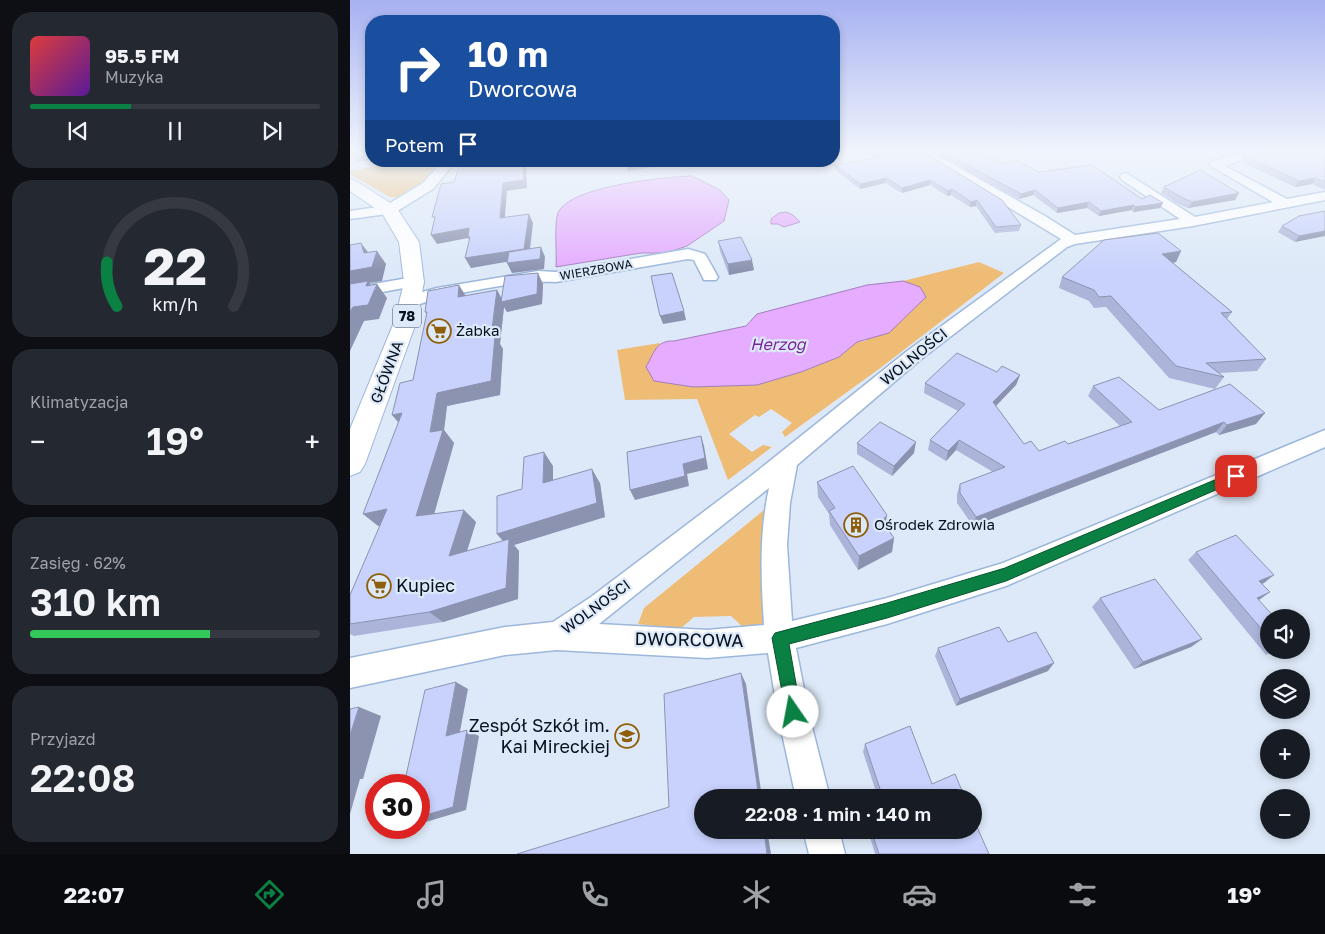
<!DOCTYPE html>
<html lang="pl">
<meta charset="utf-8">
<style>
:root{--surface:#171b24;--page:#242831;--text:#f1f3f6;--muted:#9ea1a6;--line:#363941;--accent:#0b8043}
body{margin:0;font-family:"Golos Text",sans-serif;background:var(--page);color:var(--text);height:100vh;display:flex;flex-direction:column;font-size:19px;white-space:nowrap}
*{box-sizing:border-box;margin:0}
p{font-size:16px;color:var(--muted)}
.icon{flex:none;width:28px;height:28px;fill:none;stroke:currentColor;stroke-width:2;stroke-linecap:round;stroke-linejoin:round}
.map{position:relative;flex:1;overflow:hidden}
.panel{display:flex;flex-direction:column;gap:12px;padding:12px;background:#0d0f14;width:350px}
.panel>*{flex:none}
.top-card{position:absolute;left:15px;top:15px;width:475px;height:152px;border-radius:20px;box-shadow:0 2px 8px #0003;background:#1a4fa0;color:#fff;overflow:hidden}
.tools{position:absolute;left:910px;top:609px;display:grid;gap:10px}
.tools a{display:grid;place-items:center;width:50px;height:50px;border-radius:50%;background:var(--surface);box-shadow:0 2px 8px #0003;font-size:25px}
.speed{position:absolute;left:15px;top:774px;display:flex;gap:10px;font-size:25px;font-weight:700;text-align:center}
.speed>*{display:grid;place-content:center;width:65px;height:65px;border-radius:50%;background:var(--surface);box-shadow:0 2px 8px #0003;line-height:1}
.speed .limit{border:8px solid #d22;background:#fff;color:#111}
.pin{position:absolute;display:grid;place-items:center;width:42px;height:42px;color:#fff;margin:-21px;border-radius:10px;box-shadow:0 2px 8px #0006}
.me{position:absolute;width:55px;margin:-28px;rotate:348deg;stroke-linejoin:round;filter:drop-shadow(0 0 4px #0008)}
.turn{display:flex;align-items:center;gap:18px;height:105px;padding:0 20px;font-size:22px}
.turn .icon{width:65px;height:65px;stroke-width:2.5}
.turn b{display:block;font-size:35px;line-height:42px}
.then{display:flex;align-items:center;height:48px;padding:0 20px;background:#0003;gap:10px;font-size:19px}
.big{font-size:38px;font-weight:600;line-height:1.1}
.panel .tile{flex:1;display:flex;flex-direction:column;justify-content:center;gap:8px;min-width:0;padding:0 18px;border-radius:20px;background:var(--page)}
.panel .dial{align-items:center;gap:0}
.dial svg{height:130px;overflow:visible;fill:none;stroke:var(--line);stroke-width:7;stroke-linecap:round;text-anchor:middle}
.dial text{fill:var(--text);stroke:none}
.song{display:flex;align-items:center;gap:15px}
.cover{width:60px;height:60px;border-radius:8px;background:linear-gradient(135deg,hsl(0 70% 55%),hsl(270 70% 35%))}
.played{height:5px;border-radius:2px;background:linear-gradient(90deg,var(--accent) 35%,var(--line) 35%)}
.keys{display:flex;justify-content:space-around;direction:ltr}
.heat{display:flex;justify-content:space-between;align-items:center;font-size:28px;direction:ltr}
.charge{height:8px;border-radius:4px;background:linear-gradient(90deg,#34c759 62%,var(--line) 0)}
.trip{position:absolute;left:344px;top:789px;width:288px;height:50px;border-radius:25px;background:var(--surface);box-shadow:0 2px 8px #0003;font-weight:600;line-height:50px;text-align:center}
.dock{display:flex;height:80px;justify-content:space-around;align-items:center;background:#090b0e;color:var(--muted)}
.dock .icon{width:35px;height:35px}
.dock .current{color:var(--accent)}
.dock b{font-size:22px;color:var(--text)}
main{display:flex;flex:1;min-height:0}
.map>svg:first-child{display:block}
.green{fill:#eebc75}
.water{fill:#e5acff;stroke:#a27ebc}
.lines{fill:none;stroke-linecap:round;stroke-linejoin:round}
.minor-casing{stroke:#9cb7db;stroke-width:3}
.primary-casing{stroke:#9cb7db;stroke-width:2}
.minor{fill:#fff;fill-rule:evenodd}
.primary{fill:#fff;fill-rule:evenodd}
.wall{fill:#acb5d9}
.shaded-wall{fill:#8c93b0}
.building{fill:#c8d2fc;stroke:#8c93b0}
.route{fill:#0b8043;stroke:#07532c}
.labels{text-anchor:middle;stroke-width:4.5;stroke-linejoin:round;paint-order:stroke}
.far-street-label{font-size:12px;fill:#07111e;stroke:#dde9f8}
.shield{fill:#dde9f8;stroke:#47525f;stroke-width:1}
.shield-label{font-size:14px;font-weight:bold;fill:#07111e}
.poi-label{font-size:15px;fill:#07111e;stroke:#dde9f8;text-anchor:start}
.street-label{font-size:15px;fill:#07111e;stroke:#dde9f8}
.water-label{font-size:16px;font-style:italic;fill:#7c249d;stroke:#dde9f8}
.near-poi-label{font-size:18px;fill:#07111e;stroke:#dde9f8;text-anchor:start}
.near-street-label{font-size:18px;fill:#07111e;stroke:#dde9f8}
</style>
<main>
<section class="panel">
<div class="tile">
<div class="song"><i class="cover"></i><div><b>95.5 FM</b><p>Muzyka</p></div></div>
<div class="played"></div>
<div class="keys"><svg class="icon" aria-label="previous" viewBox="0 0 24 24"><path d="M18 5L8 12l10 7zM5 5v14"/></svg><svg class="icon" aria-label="pause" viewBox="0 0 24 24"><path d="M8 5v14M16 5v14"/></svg><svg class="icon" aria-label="next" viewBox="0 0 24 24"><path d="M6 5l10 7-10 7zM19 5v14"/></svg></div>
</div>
<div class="tile dial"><svg viewBox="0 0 100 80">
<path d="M14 69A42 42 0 1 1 86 69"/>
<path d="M14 69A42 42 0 0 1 8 42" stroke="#0b8043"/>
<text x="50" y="56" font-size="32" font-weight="700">22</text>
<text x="50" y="72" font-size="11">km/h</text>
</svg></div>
<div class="tile"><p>Klimatyzacja</p>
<div class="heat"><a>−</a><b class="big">19°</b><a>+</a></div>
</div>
<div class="tile"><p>Zasięg · 62%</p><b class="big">310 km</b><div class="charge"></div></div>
<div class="tile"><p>Przyjazd</p><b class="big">22:08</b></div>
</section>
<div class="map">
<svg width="975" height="854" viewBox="0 0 975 854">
<rect width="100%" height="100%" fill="#dde9f8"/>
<path class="green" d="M34,161h58c-14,17 -27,38 -52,36l-40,-23v-3l31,-6z
M629,262l25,11 -125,96 -94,68 -3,-5 10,-9 -21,-14 -12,8 -4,-2 -26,19 23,18 11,-7 9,2 -44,33 -31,-81 -72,1 -8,-50 43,-7 -14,24 111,18 44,-13 38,-15 18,-15 8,-1 55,-54 -17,-6z
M419,506c-10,43 -10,73 -3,117l-23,4 -12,-11 -37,1 -14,12 -42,-5 6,-16z"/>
<path class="water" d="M342,176l28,14 9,10 -5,21 -37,25 -21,7h-25l-85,14c1,-13 -2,-44 2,-54 11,-27 107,-36 134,-37z
M436,212l7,3 7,7 -16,5 -6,-3h-7v-5l8,-6z
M553,281l17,6 6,10 -37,36 -32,9 -18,15 -38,15 -44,13 -64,2 -39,-6 -8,-14c8,-14 10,-27 28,-26l72,-15 11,-12 110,-29z"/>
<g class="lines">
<g class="minor-casing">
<path id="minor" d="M569,153h14l112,63 30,19 105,-16 -58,-39 -2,-3 2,-3 4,-1 69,44 78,-15 -64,-37 2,-3 27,-8 6,4 -2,2 -17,6 62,33 38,-7v8l-132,26 -118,18 -8,3 -147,113 -123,105 -7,38 -3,42 5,76 95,-23 116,-35 322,-133v17l-319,139 -119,38 -91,24 13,67 21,83h-34l-18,-83 -10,-62 -61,5 -150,-8 -52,5 -155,33v-30l155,-31 48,-5 38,-25 160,-121 155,-124 155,-113zM419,488c-10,45 -8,91 -5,137l-57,5 -108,-6z
M93,161h13l-23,28 -39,24 -44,6v-8l35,-5 38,-23z
M338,249l17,5 13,23 -2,3h-12l-10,-20 -6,-1 -132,23c-36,-2 -79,8 -115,15 -12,3 -25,11 -37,8l-2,-4 2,-4 33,-9 101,-17 18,1z
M64,277l6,2 2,3 -2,3 -70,13v-10z
M453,830h36l6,24h-36z"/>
</g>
<g class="primary-casing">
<path id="primary" d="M0,179l6,2 39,25 3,4 21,32 5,40 -7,38 -52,144 -5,8 -10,4v-47l45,-109 9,-38 -5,-40 -17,-29 -32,-22z"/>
</g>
<use href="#minor" class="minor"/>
<use href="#primary" class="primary"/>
</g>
<path class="wall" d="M0,153h21l-14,9 -1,-2 -6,-4z
M518,153h57l96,72 -2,6 -24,2 -19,-27 -6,1 -19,-12 -4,1 -17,-11 -28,8 -17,-10 -25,6 -25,-19v-5l40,-7z
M586,153h46l20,11 37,8 103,27 21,4 -3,5 -27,4 -1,-2 -33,6 -12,-8 -30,5 -24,-18 -14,4z
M890,153h85v37l-13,-6 -17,3 -53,-25 3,-5z
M814,187l71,13 -47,8 -8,-3 -19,-12z
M975,211l-30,31 -17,-10 4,-6z
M368,241l36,29 -25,5 -9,-24z
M831,251l-5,11 -4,1 60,49 -5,7 39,40 -9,12 -38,2 5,4 -9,12 -46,-11 -63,-71 -12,1 -5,-7 -30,-13 3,-11z
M193,284l-1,20 -35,8 -3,-5 -4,37 3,5 -3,46 -53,11 -3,24 10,13 -20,71 30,-4 12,12 -9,29 36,-10 -6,-7 25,-45 31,-23v14l47,3 5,34 -91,28 5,6 -1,48 -75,23 -89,14 -4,-2v-39l30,-69h-2l20,-103 15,-43 14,-65 -2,-3 40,-16 32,-6 4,8z
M647,372l23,3 -4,10 -20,21 28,38 15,7 29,-7 52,-18 -32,-30 5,-10 66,24 97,14 -37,11 -3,-3 -243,94 -16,-23v-9l3,-10 33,-12 -37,-22 -10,11 -18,-11 2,-10 28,-29 -34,-18 1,-10z
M507,443l57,10 -22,23 -35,-22z
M467,482l69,44 8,12 -2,14 -34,18 -28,-45 -1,-11 -11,-17z
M846,552l68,31 -3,1 -2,16 10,18v32h6l-9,5 -78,-95z
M750,598l102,41 -11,8 -57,22 -42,-62z
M658,642l40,29 -92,35 -21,-50 3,-8z
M515,744l67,40 33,14h-87l-15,-46z
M518,830h104l17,24h-114z"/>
<path class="shaded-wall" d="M879,153h8l-9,2z
M2,154l19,1v5l-14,2z
M173,161h24l-21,3 1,24 -20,3 -3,36 -4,-9 3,-35z
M292,161h48l-62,10 -2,-7z
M536,178l-1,5 -25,6v-5z
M965,178l-3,6 -17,3 4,-6z
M580,180v5l-28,8v-5z
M602,189l-1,6 -4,1 1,-5z
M685,190l-2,5 -14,4 2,-5z
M889,193l-4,7 -47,8 4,-6z
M627,200l-1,6 -6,1 1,-5z
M739,202l-2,6 -30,5 1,-5z
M813,203l-3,5 -27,4 2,-5z
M784,205l-2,5 -33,6 2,-5z
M179,214l4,9 -4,35 -58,10 -6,-10z
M119,228l4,18 -5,-8 -31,6 -6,-9z
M975,231v5l-30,6 4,-6z
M11,243l10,13 6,-5 9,13 -4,17 -13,2 6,7 2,-6 10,14 -8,21 -15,2 -14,30v-80l14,-18z
M191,247l4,10 -1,12 -32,4 -5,-10z
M831,251l-5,11 -20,3 6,-11z
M402,260l2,10 -25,5 -1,-11z
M188,273l5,11 -1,20 -35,8 -3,-5 -4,37 3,5 -3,46 -53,11 -3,24 10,13 -24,86 -14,-13 21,-123 54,-56 6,-47 6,11z
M109,285l8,13 -9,-1z
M334,311l2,9 -23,4 -3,-8z
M670,375l-4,10 -26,27 3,-10z
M52,413l2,16 -12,-14z
M915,413l-9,11 -37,11 8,-10z
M874,422l-8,10 -243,94 3,-9z
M351,436l3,10 4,23 -21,5 2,12 -54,14 -5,-10 53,-26z
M609,440l-3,10 -10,11 2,-10z
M566,442l-2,11 -22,23 2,-10z
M194,452l9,14v31l-10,-14z
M242,469l8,14 5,34 -91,28 5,6 -1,48 -75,23 -14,-10 79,-65 -11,-13z
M37,509l14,13 -23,4 -15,-12z
M114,510l12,12 -14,45 -13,-11z
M537,515l-2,14 -3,-8z
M544,538l-2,14 -34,18 1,-14z
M924,575l-10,8 -15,6 10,-8z
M920,592l-11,8 -2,-2z
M852,639l-11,8 -57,22 9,-7z
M704,663l-6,8 -92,35 4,-7z
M391,673l5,11 16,114h-3z
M106,682l12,7 -10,53 -12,-6z
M9,707l22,9 -18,63h-3l-10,35v-79z
M117,730l12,6 -13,74 -47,14v-7z
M414,830h3l4,24h-4z"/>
<path class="building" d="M0,153h21v2l-17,1 1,-2h-3z
M525,153h50l77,47 19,25 -25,2 -19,-27 -6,2 -19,-13 -4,2 -18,-11 -28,8 -16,-10 -26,6 -25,-19 46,-8z
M595,153h37l20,11 14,-4 23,12 53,-7 50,34 8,-4 13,8 -28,4 -1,-2 -33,6 -12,-9 -31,6 -23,-18 -14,4z
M898,153h77v29l-10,-4 -16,3 -54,-25z
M111,161h62l1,19 -21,3 -3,35 29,-4 -5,35 -59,9 5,-21h-2l1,-9 -38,7 4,-18h-3l9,-33 13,-2z
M277,161h15l-16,3z
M850,170l39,23 -47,9 -9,-4 -19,-11z
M975,211v20l-26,5 -17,-10 17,-10z
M808,233l23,18 -19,3 70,58 -11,1 45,46 -60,4 18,14 -48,-11 -65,-70 -12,1 -5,-7 -32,-13 42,-37z
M391,237l11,23 -24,4 -10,-23z
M11,243l3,10 13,-2 -5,16 -22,4v-26z
M191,247l-1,12 -33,4 2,-11z
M188,273l-1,21 -36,8 4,-26z
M322,273l12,38 -24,5 -9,-40z
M18,281l-2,5 11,-2 -9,21 -15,2 -3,5v-28z
M109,285l-1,12 39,-7 -6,47 4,-1 -4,45 -54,12 -7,39 13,-2 -27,86 48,-6 -15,46 60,-17 -3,49 -77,24 -79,12v-29l37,-86 -24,5 39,-101 -10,2 8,-32 13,-3 14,-68h-2l3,-21z
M607,353l40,19 5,-6 18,9 -27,27 31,42 7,-3 8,10 26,-10 3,3 64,-22 -39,-36 26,-9 40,33 71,-26 35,29 -38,12 -3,-3 -248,95 -16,-24v-9l45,-17 -46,-27 -11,11 -18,-11 35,-36 -40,-21z
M530,422l36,20 -22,24 -37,-23z
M351,436l4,22 -22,6 2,12 -55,14 -3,-38z
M194,452l-1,31 49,-14 5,34 -100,31v-38l25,-7 2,-32z
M503,466l34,49 -5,6 12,17 -35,18 -30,-45 6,-3 -18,-26z
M886,535l38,40 -15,6 11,11 -13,6 18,20h-6v20l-73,-86z
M805,579l47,60 -59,23 -43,-64z
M649,627l9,15 28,-10 18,31 -94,36 -22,-51z
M391,673l18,125h-57v32h62l3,24h-250l152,-47 -5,-113z
M106,682l-10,54 21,-6 -14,77 -34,10v-32h-17h2l21,-95z
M9,707l-9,28v-26z
M560,726l22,58 23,-10 10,24h-82l-18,-54z
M622,816l17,38h-110l-8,-24h101z"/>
<linearGradient id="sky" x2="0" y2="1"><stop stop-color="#a7b1f1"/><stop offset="0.56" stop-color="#f0f5fc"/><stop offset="1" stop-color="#f0f5fc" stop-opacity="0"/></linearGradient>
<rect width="975" height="272" fill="url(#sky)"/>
<path class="route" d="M886,471l5,1 2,4 -2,3 -235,102 -119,37 -98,26 12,68 -2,6 -6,3 -6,-3 -15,-80 3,-5 112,-30 118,-35z"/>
<defs>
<g id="supermarket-ring" transform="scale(1.25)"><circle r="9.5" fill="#dde9f8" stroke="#8e5f08" stroke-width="1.5"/><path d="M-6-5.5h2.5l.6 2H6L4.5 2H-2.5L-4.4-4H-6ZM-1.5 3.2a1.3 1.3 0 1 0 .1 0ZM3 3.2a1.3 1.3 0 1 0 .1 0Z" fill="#8e5f08"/></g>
<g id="building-ring" transform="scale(1.25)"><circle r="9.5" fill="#dde9f8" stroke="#8e5f08" stroke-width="1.5"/><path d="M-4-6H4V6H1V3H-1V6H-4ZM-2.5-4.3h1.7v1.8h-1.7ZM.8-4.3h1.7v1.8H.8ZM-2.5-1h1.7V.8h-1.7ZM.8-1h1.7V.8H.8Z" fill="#8e5f08"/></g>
<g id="school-ring" transform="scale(1.25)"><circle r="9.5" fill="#dde9f8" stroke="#8e5f08" stroke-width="1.5"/><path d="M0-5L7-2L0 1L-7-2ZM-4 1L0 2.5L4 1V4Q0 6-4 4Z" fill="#8e5f08"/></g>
</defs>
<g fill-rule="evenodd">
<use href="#supermarket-ring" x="89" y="331"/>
<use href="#building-ring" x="506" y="525"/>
<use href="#supermarket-ring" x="29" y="586"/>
<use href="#school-ring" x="277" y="736"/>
</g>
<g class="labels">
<g class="far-street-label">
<text transform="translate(246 270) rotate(-10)" y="4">WIERZBOWA</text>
</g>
<rect class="shield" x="43" y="304.5" width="28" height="23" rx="4"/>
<g class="shield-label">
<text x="57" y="321">78</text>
</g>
<g class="poi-label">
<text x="106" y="336">Żabka</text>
<text x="524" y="530">Ośrodek Zdrowia</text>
</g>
<g class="street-label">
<text transform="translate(564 357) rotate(-39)" y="5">WOLNOŚCI</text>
<text transform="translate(37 372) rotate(-69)" y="5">GŁÓWNA</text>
<text transform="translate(246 607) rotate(-36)" y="5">WOLNOŚCI</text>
</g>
<g class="water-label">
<text x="428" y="350">Herzog</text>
</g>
<g class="near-poi-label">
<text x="46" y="592">Kupiec</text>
<text x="260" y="732" text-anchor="end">Zespół Szkół im.<tspan x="260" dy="21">Kai Mireckiej</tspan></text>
</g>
<g class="near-street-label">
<text transform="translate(339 640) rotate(1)" y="6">DWORCOWA</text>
</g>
</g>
</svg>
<div class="tools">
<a><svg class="icon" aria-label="sound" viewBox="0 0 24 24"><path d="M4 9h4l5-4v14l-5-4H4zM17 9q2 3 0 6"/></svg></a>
<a><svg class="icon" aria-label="layers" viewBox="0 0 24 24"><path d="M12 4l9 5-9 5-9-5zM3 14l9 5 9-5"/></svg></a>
<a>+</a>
<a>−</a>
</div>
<div class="speed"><div class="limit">30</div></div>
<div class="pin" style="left:886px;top:476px;background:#d93025"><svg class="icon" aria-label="arrive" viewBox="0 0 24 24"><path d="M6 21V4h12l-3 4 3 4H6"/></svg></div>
<svg class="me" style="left:443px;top:712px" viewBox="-20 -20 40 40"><circle r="19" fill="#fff"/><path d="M0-13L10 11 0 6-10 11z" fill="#0b8043"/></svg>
<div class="trip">22:08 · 1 min · 140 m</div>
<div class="top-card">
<div class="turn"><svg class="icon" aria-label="right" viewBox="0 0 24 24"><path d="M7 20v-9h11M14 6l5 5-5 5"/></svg><div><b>10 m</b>Dworcowa</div></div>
<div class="then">Potem<svg class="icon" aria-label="arrive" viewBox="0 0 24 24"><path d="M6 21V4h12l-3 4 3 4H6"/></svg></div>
</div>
</div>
</main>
<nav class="dock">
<b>22:07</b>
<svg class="icon current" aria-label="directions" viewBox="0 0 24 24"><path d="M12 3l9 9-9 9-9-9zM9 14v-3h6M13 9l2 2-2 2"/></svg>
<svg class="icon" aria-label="music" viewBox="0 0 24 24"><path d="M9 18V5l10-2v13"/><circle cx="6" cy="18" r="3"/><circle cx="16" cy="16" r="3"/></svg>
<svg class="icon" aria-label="phone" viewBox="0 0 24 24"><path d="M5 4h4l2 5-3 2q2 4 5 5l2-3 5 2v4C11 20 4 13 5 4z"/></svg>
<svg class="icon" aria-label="climate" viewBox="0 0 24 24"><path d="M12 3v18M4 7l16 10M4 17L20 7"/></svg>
<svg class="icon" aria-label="car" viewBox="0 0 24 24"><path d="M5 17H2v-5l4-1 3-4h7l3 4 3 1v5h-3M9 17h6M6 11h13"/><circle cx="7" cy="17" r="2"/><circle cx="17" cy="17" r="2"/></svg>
<svg class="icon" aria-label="filters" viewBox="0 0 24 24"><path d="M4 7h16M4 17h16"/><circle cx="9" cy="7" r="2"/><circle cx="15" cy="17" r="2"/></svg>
<b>19°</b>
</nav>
